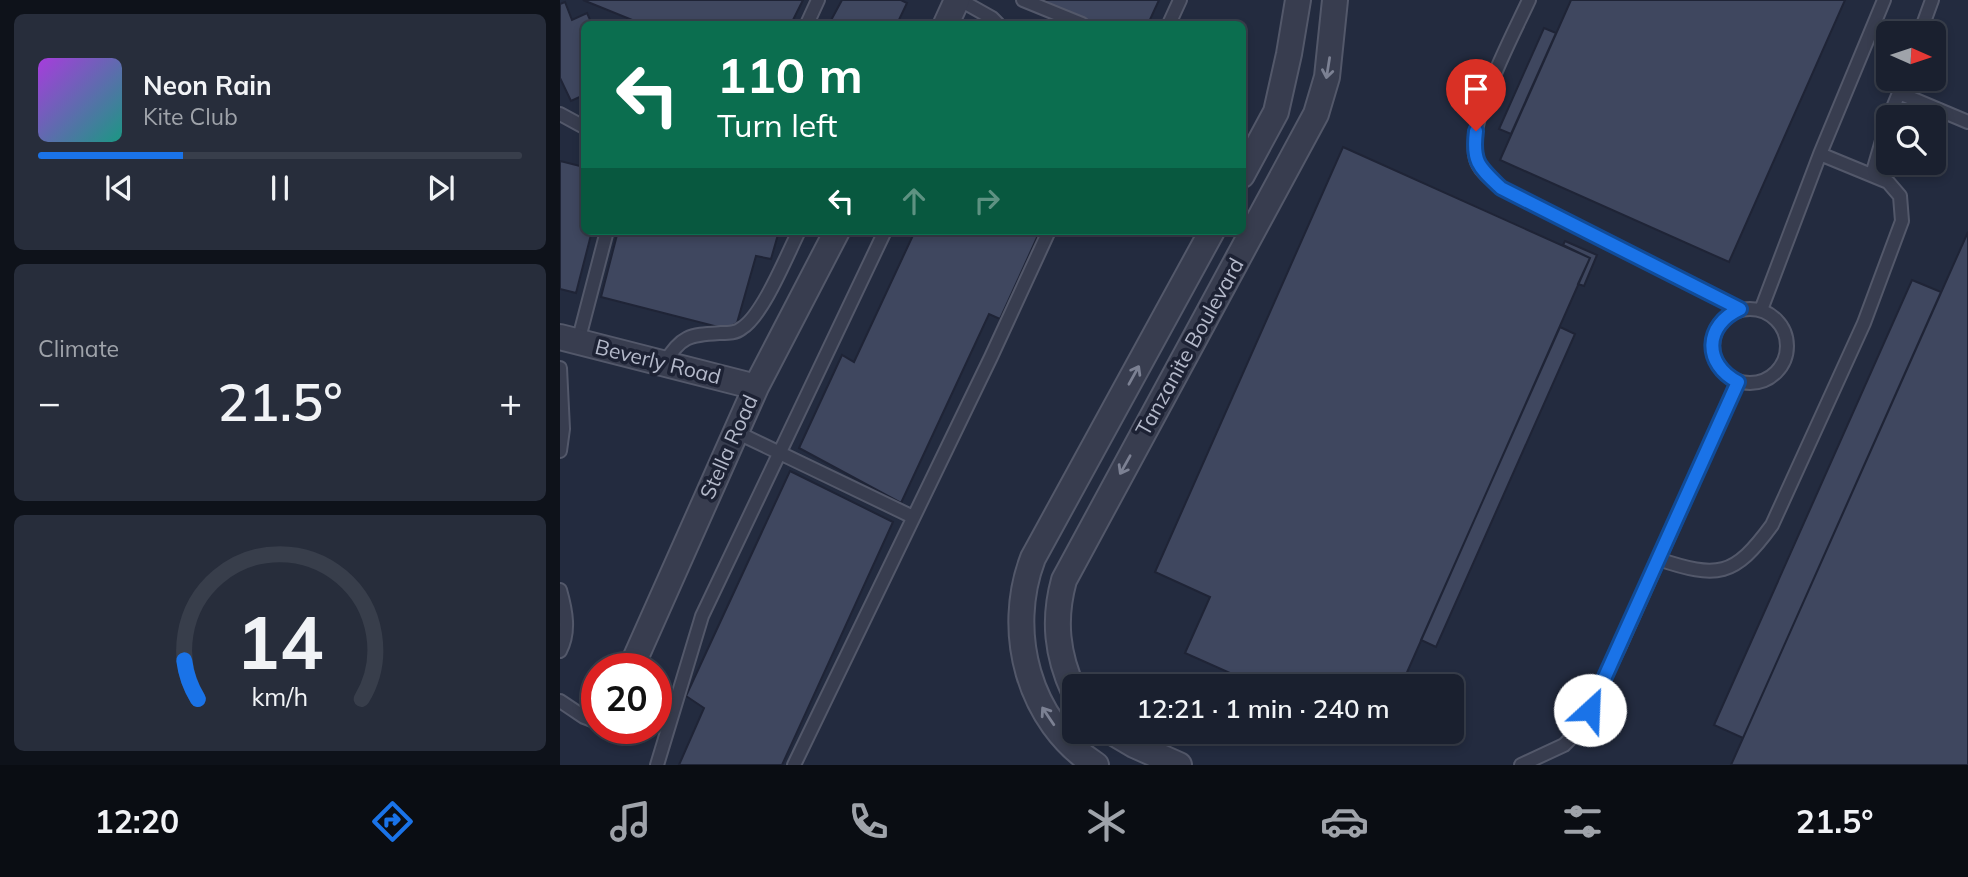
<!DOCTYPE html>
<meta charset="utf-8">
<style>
:root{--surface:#1a202f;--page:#272d3b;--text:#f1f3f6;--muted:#9fa3aa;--line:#383e4b;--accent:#1a73e8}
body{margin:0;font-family:Mulish,sans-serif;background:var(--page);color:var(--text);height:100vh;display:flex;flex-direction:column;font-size:26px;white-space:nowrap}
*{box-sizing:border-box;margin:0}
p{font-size:23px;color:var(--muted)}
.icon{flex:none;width:38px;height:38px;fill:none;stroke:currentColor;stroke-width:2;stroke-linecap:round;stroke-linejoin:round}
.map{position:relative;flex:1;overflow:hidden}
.sheet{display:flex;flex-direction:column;gap:14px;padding:14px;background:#0e121a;width:560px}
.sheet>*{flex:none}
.hud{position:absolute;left:21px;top:21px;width:665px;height:214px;border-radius:10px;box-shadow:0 4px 10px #0003,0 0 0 2px var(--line);background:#0b6e4f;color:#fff;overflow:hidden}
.needle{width:46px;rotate:93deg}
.tools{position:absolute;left:1316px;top:21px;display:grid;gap:14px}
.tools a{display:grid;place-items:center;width:70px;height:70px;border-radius:10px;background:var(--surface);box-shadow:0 4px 10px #0003,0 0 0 2px var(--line);font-size:35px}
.speed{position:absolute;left:21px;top:653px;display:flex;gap:14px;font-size:35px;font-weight:700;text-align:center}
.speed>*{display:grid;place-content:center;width:91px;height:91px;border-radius:50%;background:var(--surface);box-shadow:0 4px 10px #0003,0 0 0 2px var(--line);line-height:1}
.speed .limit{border:10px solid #d22;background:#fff;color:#111}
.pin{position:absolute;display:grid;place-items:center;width:60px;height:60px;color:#fff;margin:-72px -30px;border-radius:50% 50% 50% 0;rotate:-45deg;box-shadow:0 0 7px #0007}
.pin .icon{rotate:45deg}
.me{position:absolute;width:77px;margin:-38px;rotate:25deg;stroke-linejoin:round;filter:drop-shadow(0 0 5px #0008)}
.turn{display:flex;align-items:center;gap:24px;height:147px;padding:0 21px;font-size:32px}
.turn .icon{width:91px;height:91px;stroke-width:2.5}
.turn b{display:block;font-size:49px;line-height:60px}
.lanes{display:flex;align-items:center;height:66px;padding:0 21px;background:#0003;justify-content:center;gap:35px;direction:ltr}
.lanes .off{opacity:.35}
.big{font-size:52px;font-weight:600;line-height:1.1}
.sheet .card{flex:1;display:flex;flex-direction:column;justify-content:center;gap:10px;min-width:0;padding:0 24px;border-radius:10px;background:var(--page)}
.sheet .dial{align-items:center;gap:0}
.dial svg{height:182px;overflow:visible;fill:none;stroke:var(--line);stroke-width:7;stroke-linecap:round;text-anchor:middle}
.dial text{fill:var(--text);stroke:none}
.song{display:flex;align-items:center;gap:21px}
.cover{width:84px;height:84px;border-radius:10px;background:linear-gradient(135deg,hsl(280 70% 55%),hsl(170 70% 35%))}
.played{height:7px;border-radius:4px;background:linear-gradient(90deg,var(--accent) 30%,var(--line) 30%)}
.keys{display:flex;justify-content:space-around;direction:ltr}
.heat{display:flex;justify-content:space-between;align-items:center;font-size:38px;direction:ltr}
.trip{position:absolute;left:502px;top:674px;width:402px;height:70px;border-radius:10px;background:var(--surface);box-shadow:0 4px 10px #0003,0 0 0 2px var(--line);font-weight:600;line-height:70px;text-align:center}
.menu{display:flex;height:112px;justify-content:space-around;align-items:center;background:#0a0d13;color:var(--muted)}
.menu .icon{width:49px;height:49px}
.menu .current{color:var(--accent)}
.menu b{font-size:32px;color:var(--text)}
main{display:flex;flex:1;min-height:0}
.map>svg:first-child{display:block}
.building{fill:#3f475f;stroke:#1f2436;stroke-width:2}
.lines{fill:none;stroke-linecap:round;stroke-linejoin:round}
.service-casing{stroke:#53586a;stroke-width:16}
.minor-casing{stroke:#53586a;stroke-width:28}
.service{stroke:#383d4f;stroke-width:12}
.minor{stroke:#383d4f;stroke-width:24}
.oneway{stroke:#7c8193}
.route-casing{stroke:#114b97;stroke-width:18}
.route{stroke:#1a73e8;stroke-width:12}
.labels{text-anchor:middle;stroke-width:7;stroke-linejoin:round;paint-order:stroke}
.street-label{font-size:21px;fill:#b4b9ca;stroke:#1d2234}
</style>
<main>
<section class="sheet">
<div class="card">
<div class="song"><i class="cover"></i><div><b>Neon Rain</b><p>Kite Club</p></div></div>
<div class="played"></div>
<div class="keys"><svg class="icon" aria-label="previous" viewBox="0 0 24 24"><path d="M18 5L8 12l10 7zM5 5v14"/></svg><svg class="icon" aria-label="pause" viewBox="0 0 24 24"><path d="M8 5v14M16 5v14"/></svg><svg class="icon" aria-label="next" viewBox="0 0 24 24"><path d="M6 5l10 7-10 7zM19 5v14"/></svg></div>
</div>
<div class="card"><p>Climate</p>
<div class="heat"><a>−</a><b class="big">21.5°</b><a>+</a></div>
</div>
<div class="card dial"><svg viewBox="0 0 100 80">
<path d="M14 69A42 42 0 1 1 86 69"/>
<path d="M14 69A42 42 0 0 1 8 52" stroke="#1a73e8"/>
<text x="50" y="56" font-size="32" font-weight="700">14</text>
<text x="50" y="72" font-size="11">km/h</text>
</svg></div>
</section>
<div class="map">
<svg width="1408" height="765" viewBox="0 0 1408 765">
<rect width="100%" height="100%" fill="#232b3f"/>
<path class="building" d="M23,0h220l-12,24h-149z
M282,0h59l6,3 -10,21h-68z
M476,0h123l-11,24h-56z
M1011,0h274l-116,262 -229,-102z
M5,2l7,18 15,-7 5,11h-8v71l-13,6 -11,-23v-74z
M984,28l12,5 -45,101 -12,-5z
M783,147l247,111 -189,428h-142l-74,-33 25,-56 -55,-25z
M0,161l24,6v64h8l-16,62 -16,-4z
M58,231h161l-8,28 -15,-3 -19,67 -11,6 -125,-32z
M355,231h125l-40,88 -11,-5 -88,189 -102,-55 43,-93 12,7z
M1408,232v533h-237l12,-27z
M1005,241l32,14 -13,31 -6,-2 12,-26 -27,-13z
M1352,280l29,12 -198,446 -29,-13z
M1000,327l15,7 -139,313 -15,-7z
M230,471l103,51 -111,243h-103l25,-57 -18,-12z"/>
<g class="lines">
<g class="service-casing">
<path id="service" d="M400,0l32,18 6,6
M463,0l59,24
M969,0c-16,35 -64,124 -53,159 3,12 16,21 25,29l239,121
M247,24l11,-24
M609,24l11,-24
M1360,33l12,-33
M0,114l24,13
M1329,117l10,-24 69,29
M1312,175l16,-55
M1153 346a37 37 0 1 1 74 0a37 37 0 1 1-74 0Z
M1201,310l59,-156 64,-154
M18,342l29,-111
M104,364c17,-29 26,-29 57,-31 8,0 15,0 21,-5 21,-13 45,-73 57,-97
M0,368l3,61 -3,22
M176,432l177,85
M1098,559c60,20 76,18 114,-34l92,-202 38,-102 -2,-25 -12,-14 -68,-28
M0,590c6,21 10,42 0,61
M0,701l24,16 13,5
M97,765l45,-149 183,-385
M234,765l197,-408 58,-126
M961,765l43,-20 15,-15 40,-82 119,-266"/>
</g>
<g class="minor-casing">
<path id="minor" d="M386,24l11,-24
M682,175l34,-63 13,-58 9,-54
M0,337l196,50
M71,668l125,-281 81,-156
M514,692c-17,-37 -21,-72 -10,-112l252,-466 11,-37 8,-77
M552,732l22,13 45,20
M536,765c-68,-43 -91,-134 -63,-207l179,-327"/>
</g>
<use href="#service" class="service"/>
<use href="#minor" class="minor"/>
</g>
<defs><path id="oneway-shaft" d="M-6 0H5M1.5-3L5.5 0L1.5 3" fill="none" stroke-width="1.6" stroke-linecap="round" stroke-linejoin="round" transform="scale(1.75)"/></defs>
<g class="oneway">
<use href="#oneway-shaft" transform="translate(768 68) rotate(99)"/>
<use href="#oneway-shaft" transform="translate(574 375) rotate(-61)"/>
<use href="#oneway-shaft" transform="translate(565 465) rotate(119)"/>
<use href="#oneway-shaft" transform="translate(488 716) rotate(-124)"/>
</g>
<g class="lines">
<g class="route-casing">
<path id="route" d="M916,131c-4,31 3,36 25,57l239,121c-36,16 -37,55 -2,73l-148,328"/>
</g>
<use href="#route" class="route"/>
</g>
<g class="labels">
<g class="street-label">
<text transform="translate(630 347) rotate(-61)" y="7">Tanzanite Boulevard</text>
<text transform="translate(98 362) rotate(14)" y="7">Beverly Road</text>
<text transform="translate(169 447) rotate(-66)" y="7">Stella Road</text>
</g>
</g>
</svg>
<div class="tools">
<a><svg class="needle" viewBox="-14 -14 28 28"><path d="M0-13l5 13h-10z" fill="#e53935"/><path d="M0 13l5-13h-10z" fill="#9fa3aa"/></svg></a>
<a><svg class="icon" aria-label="search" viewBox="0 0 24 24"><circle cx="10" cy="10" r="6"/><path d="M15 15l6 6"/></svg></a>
</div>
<div class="speed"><div class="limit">20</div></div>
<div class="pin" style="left:916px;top:131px;background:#d93025"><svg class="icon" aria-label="arrive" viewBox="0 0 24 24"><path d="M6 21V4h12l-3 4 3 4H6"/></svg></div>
<svg class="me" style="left:1030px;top:710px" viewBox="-20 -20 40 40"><circle r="19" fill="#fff"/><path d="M0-13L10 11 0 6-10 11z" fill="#1a73e8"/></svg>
<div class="trip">12:21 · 1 min · 240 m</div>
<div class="hud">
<div class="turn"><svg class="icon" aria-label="left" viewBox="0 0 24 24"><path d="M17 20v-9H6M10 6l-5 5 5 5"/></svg><div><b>110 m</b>Turn left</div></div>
<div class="lanes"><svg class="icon" aria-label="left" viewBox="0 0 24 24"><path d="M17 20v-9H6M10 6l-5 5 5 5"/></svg><svg class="icon off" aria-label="ahead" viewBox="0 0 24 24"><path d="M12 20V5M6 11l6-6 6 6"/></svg><svg class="icon off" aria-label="right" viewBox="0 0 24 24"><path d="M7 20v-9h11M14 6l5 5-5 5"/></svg></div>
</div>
</div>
</main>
<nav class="menu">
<b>12:20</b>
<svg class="icon current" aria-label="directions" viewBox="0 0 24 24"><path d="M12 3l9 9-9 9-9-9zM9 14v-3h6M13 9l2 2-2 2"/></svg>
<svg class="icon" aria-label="music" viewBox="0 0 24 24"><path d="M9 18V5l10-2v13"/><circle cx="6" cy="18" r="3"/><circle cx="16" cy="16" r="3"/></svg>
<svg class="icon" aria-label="phone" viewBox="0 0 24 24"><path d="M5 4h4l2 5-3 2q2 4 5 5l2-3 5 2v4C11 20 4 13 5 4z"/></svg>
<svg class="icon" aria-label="climate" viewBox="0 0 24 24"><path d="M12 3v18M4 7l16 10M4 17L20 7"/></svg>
<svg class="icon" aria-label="car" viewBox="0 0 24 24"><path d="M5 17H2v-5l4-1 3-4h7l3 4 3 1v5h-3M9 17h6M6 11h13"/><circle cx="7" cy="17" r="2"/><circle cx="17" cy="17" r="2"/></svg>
<svg class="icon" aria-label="filters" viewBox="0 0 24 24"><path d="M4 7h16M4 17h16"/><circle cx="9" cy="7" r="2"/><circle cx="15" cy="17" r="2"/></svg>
<b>21.5°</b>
</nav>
